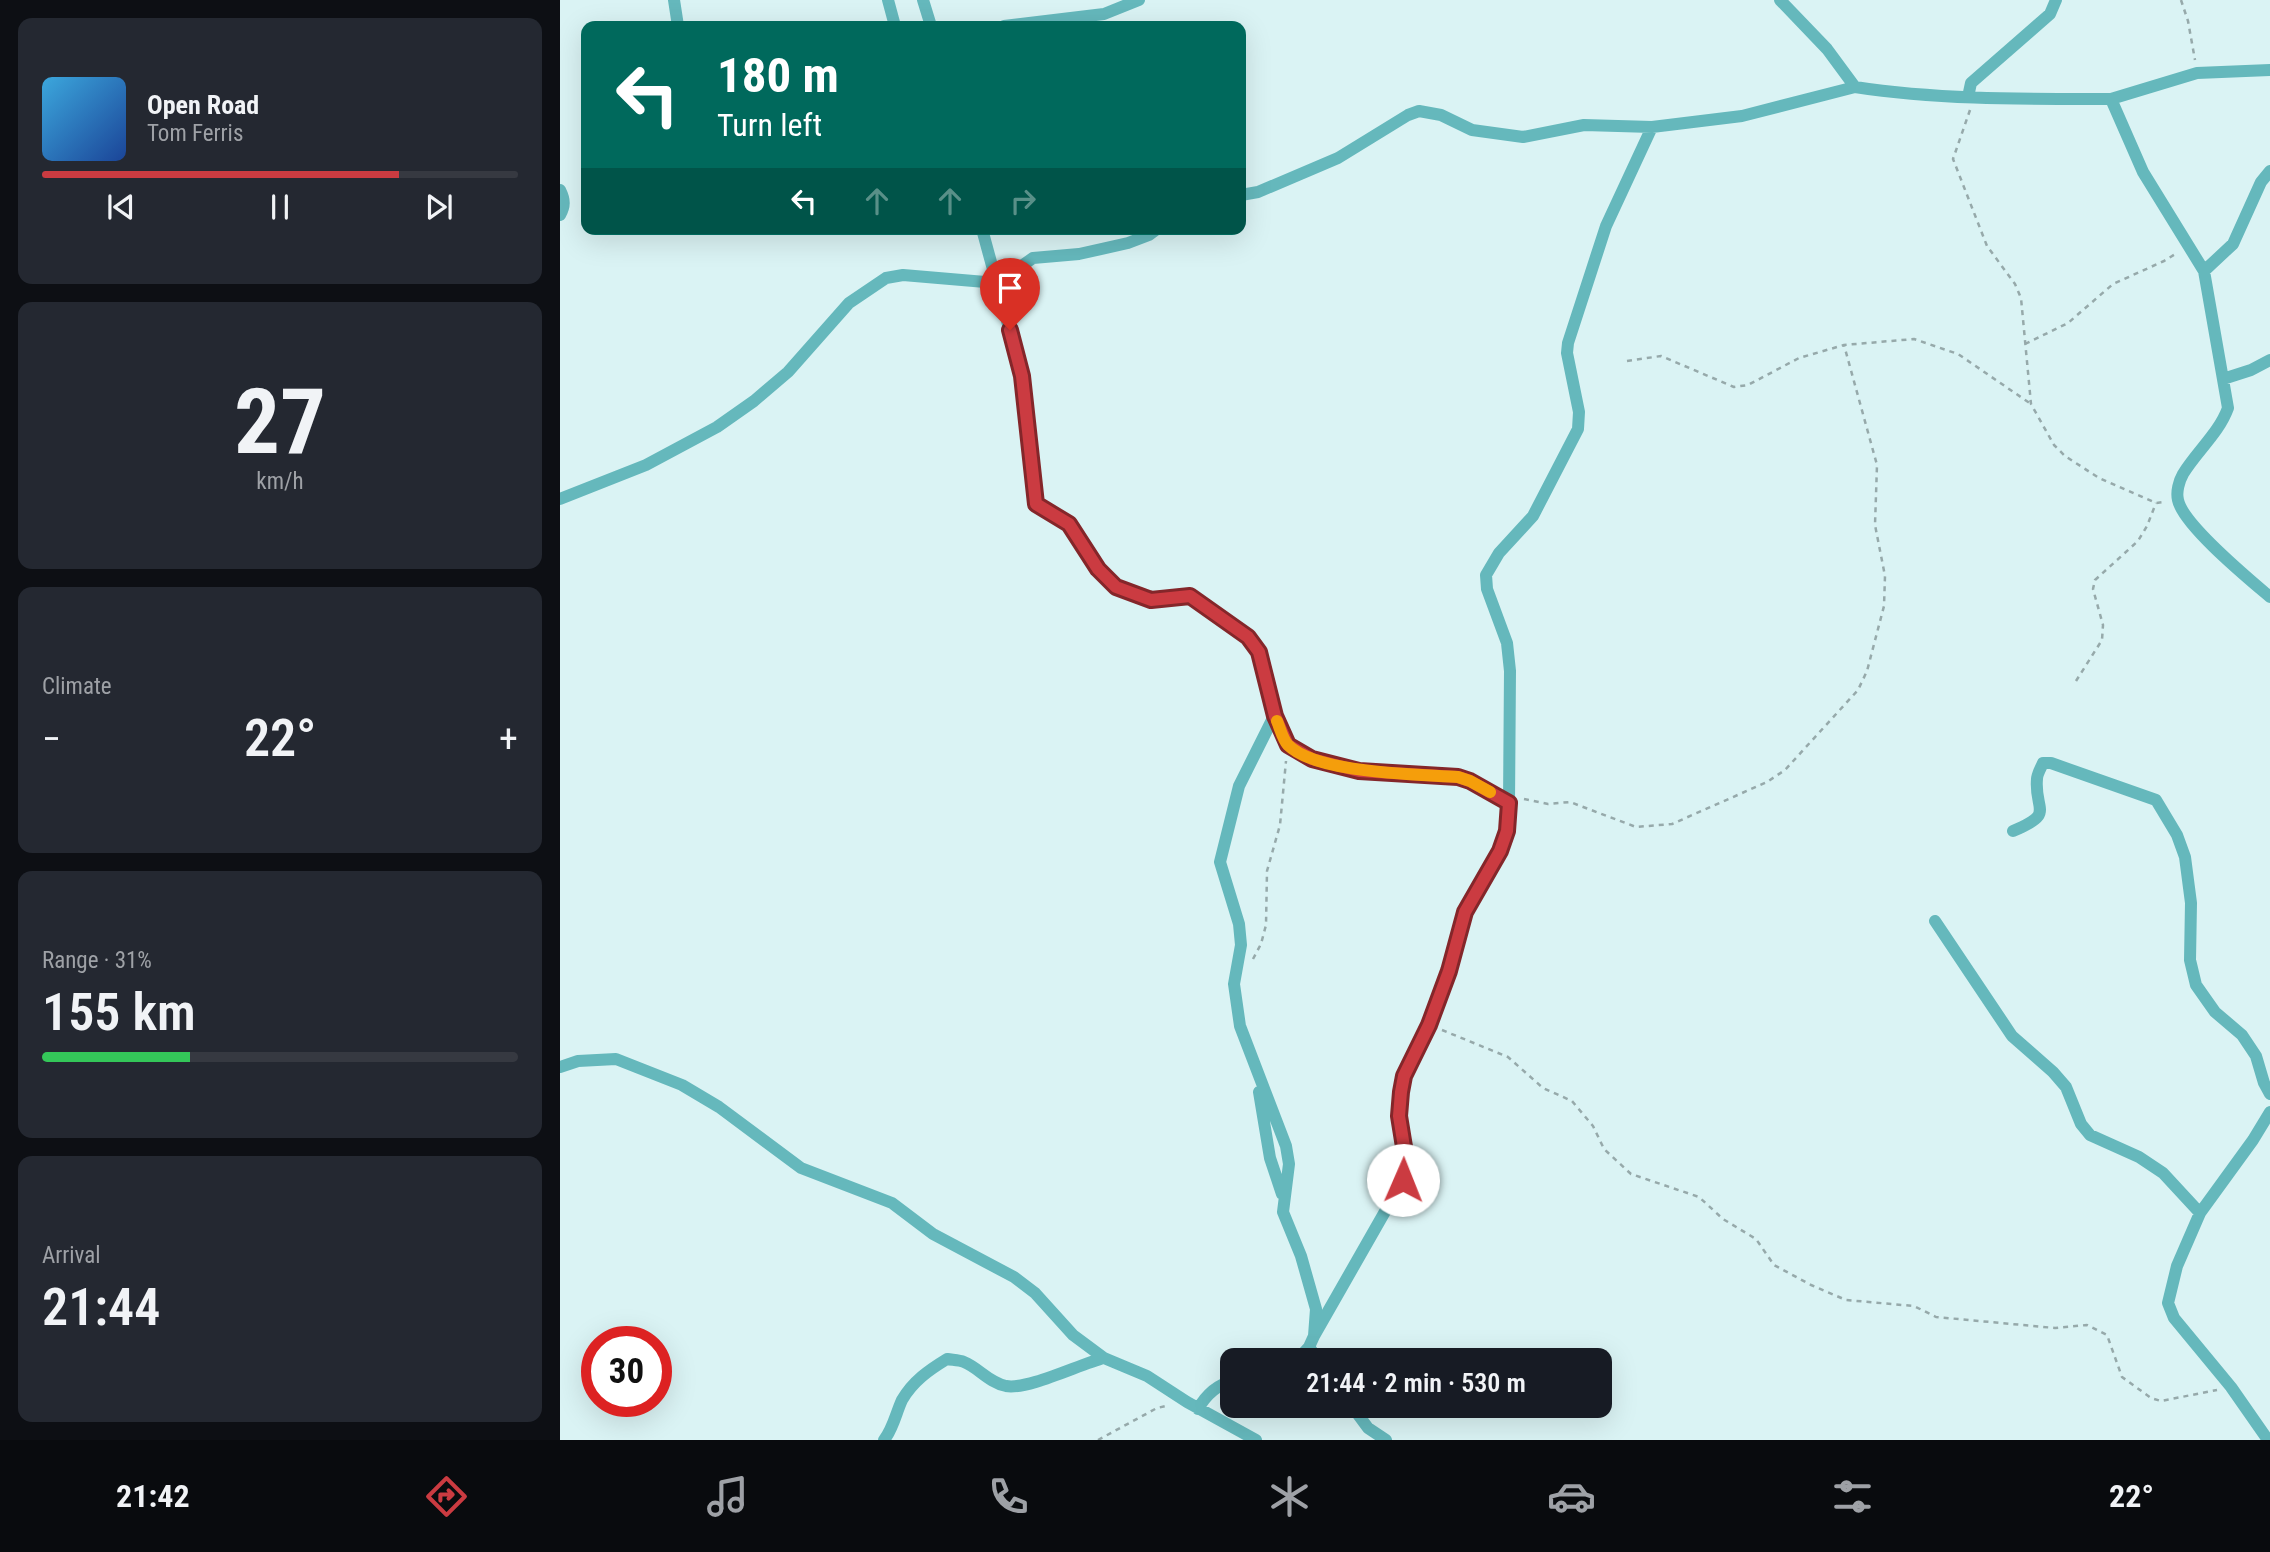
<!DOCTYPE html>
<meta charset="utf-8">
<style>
:root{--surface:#171b24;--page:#242831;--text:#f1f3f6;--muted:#9ea1a6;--line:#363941;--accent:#cb3b41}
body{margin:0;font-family:"Roboto Condensed",sans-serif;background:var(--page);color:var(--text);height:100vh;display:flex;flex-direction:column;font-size:26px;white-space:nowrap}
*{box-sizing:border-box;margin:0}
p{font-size:23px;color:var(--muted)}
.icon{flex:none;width:38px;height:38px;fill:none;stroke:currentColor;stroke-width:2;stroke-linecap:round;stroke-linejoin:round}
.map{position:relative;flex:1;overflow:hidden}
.sheet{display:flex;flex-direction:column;gap:18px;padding:18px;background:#0d0f14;width:560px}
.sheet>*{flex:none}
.guide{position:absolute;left:21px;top:21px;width:665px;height:214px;border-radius:14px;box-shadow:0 7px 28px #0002;background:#00695c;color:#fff;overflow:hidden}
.speed{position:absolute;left:21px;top:1326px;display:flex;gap:14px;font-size:35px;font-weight:700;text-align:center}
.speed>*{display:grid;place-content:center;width:91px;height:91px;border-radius:50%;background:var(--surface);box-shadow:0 7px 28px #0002;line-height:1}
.speed .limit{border:10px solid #d22;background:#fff;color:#111}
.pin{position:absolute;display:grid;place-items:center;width:60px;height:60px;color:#fff;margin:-72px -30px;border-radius:50% 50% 50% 0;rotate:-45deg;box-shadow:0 0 7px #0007}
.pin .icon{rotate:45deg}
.me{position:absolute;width:77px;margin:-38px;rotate:1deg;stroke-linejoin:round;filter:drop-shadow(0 0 5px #0008)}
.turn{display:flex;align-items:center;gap:24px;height:147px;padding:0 21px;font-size:32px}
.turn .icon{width:91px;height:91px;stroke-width:2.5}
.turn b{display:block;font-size:49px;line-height:60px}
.lanes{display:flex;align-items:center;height:66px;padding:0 21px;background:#0003;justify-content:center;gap:35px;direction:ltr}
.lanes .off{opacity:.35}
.big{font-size:52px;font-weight:600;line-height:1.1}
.sheet .tile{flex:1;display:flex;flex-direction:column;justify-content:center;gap:10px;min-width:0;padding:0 24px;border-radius:14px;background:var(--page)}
.sheet .dial{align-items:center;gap:0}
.dial b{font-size:91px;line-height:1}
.song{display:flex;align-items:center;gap:21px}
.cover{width:84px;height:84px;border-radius:10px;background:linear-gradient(135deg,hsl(200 70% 55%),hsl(220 70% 35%))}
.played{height:7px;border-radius:4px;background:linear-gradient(90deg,var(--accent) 75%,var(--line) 75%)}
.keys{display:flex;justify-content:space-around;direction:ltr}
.heat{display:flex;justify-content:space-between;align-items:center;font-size:38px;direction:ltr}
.charge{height:10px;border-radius:5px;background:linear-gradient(90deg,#34c759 31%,var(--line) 0)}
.trip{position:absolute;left:660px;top:1348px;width:392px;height:70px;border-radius:14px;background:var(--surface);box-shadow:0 7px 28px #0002;font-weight:600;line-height:70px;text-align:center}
.menu{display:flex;height:112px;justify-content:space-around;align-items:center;background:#090b0e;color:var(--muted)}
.menu .icon{width:49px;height:49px}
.menu .active{color:var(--accent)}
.menu b{font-size:32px;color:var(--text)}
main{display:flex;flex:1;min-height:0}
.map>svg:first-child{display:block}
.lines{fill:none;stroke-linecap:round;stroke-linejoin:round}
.path{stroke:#96a9aa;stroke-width:2.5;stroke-dasharray:5 5;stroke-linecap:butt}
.minor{stroke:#65b8bc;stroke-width:12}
.route-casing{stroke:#84262a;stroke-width:18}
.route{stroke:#cb3b41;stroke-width:12}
.slow{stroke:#f59e0b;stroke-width:12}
</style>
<main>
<section class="sheet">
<div class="tile">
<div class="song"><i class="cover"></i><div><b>Open Road</b><p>Tom Ferris</p></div></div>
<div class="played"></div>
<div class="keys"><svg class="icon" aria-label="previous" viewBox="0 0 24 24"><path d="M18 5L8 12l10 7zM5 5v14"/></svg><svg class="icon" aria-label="pause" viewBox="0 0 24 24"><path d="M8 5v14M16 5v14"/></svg><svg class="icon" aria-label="next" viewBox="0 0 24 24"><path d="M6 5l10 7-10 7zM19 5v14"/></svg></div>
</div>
<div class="tile dial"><b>27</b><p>km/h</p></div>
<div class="tile"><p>Climate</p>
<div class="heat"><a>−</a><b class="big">22°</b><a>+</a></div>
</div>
<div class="tile"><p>Range · 31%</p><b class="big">155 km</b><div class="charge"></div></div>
<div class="tile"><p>Arrival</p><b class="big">21:44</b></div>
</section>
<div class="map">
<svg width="1710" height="1440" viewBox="0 0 1710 1440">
<rect width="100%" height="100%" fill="#daf3f4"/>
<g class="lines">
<path class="path" d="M1621,0l7,21 7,39
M1410,110l-17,49 34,87 28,38 6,14 10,106 23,41 11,11 34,22 57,25 8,-1
M1465,344l43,-21 45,-39 51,-23 13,-8
M1067,361l34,-5 73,31 14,-2 51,-27 45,-13 70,-6 44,15 73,50
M1516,681l26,-41 1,-15 -10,-36 2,-9 43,-39 9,-15 9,-23
M964,799l24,5 22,-2 66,25 36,-3 95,-42 18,-12 73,-80 9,-19 17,-65 1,-30 -10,-51 2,-60 -33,-120
M693,959l8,-15 5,-19 1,-54 13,-46 6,-64
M882,1030l66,27 35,31 29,13 21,25 11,23 27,25 68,23 24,22 33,20 18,26 37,20 35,15 68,6 22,11 119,11 32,-3 20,10 15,42 29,21 10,3 56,-11
M538,1440l59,-32 9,-2"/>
<path class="minor" d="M114,0l4,26
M328,0l7,26
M363,0l8,26
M1220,0l47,49 28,38c85,13 170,12 256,12l32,73 61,99 24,137c-9,25 -31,43 -45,66 -4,7 -7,18 -5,26 5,25 71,79 92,97
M444,26l100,-12 35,-14
M1408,97l3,-14 79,-69 6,-14
M1551,99l86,-26 73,-3
M0,190c5,10 5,16 0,25
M681,195l17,-3 80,-34 70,-43 11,-4 22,4 31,15 51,7 61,-12 68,2 90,-11 113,-29
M422,229l40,147 14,128 33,20 29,45 18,18 35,13 39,-4 58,41 11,15 15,64 14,29 24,14 46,12 100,6 12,4 39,22 -2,28 -7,20 -35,61 -16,59 -20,54 -25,52 -3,15 -2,24 6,37 -2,27 -89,156
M1644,271l29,-27 28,-62 9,-11
M1663,379l28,-9 19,-10
M0,499l86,-34 71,-38 37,-26 34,-29 61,-69 37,-25 17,-3 94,8 36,-25 46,-4 49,-11 21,-8 8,-6
M714,716l-35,70 -19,76 19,62 2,21 -7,39 6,42 46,120 3,18 -6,48 18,44 15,53 -2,27 -5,11 -12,13
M949,803l1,-132 -3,-28 -20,-54 -1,-14 13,-22 34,-37 45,-87 1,-17 -12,-59 1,-10 38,-117 46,-99
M1453,831c43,-18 21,-20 24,-52 0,-5 4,-11 6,-16h8l105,37 21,35 8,22 6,46 -1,57 6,25 19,27 27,23 14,21 8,27 6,11
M1375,921l77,115 41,36 13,15 15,37 9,11 49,22 24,16 37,40
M0,1067l18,-6 38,-2 66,26 37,22 82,61 91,35 41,31 81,43 21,16 38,42 31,23 43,18 40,26 69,38
M699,1092l11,66 12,36
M749,1347l9,13
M791,1405l17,23 18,12
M638,1409c8,-14 18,-24 34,-28
M324,1440c9,-11 12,-27 18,-40 11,-19 27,-30 45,-41 5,1 12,1 17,3 15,6 24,20 42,24 22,4 74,-22 98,-28
M1708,1440l-37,-53 -57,-69 -6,-15 9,-37 23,-53 53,-73 17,-28"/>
</g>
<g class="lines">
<g class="route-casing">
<path id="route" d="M450,330l12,46 14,128 33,20 29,45 18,18 35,13 39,-4 58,41 11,15 16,64 13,29 24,14 47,12 99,6 12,4 39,22 -2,28 -7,20 -35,61 -16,59 -20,54 -25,51 -3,16 -2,24 6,37 -2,27"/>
</g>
<use href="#route" class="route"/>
<path class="slow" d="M717,721c3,7 6,19 11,24 29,29 130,29 170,32l12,4 20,11"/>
</g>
</svg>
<div class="speed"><div class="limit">30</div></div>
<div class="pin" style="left:450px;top:330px;background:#d93025"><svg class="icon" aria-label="arrive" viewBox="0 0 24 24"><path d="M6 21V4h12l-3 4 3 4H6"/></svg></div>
<svg class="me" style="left:843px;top:1180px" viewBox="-20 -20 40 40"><circle r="19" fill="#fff"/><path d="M0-13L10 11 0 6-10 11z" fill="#cb3b41"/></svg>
<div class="trip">21:44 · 2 min · 530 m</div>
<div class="guide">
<div class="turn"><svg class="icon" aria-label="left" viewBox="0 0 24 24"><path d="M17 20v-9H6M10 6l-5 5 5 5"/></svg><div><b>180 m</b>Turn left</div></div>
<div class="lanes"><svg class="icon" aria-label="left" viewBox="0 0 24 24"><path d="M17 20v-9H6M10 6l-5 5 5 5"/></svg><svg class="icon off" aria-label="ahead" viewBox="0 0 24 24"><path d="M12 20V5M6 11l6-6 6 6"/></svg><svg class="icon off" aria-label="ahead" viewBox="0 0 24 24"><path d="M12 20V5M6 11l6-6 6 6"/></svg><svg class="icon off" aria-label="right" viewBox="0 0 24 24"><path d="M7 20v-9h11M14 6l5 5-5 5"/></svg></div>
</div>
</div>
</main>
<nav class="menu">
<b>21:42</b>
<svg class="icon active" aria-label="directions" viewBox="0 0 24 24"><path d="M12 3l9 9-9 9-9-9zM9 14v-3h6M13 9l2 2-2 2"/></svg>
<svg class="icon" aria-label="music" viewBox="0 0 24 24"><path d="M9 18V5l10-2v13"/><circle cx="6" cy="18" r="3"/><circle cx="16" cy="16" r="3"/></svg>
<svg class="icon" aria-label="phone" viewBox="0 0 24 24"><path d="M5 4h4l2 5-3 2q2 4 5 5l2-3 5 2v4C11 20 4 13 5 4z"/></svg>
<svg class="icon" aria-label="climate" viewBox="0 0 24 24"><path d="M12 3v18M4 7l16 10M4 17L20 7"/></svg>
<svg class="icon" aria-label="car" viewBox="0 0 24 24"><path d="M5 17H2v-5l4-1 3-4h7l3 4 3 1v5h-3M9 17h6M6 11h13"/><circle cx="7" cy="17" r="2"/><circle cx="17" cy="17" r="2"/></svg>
<svg class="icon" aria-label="filters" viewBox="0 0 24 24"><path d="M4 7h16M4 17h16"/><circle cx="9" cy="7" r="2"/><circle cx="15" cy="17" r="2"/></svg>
<b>22°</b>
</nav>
